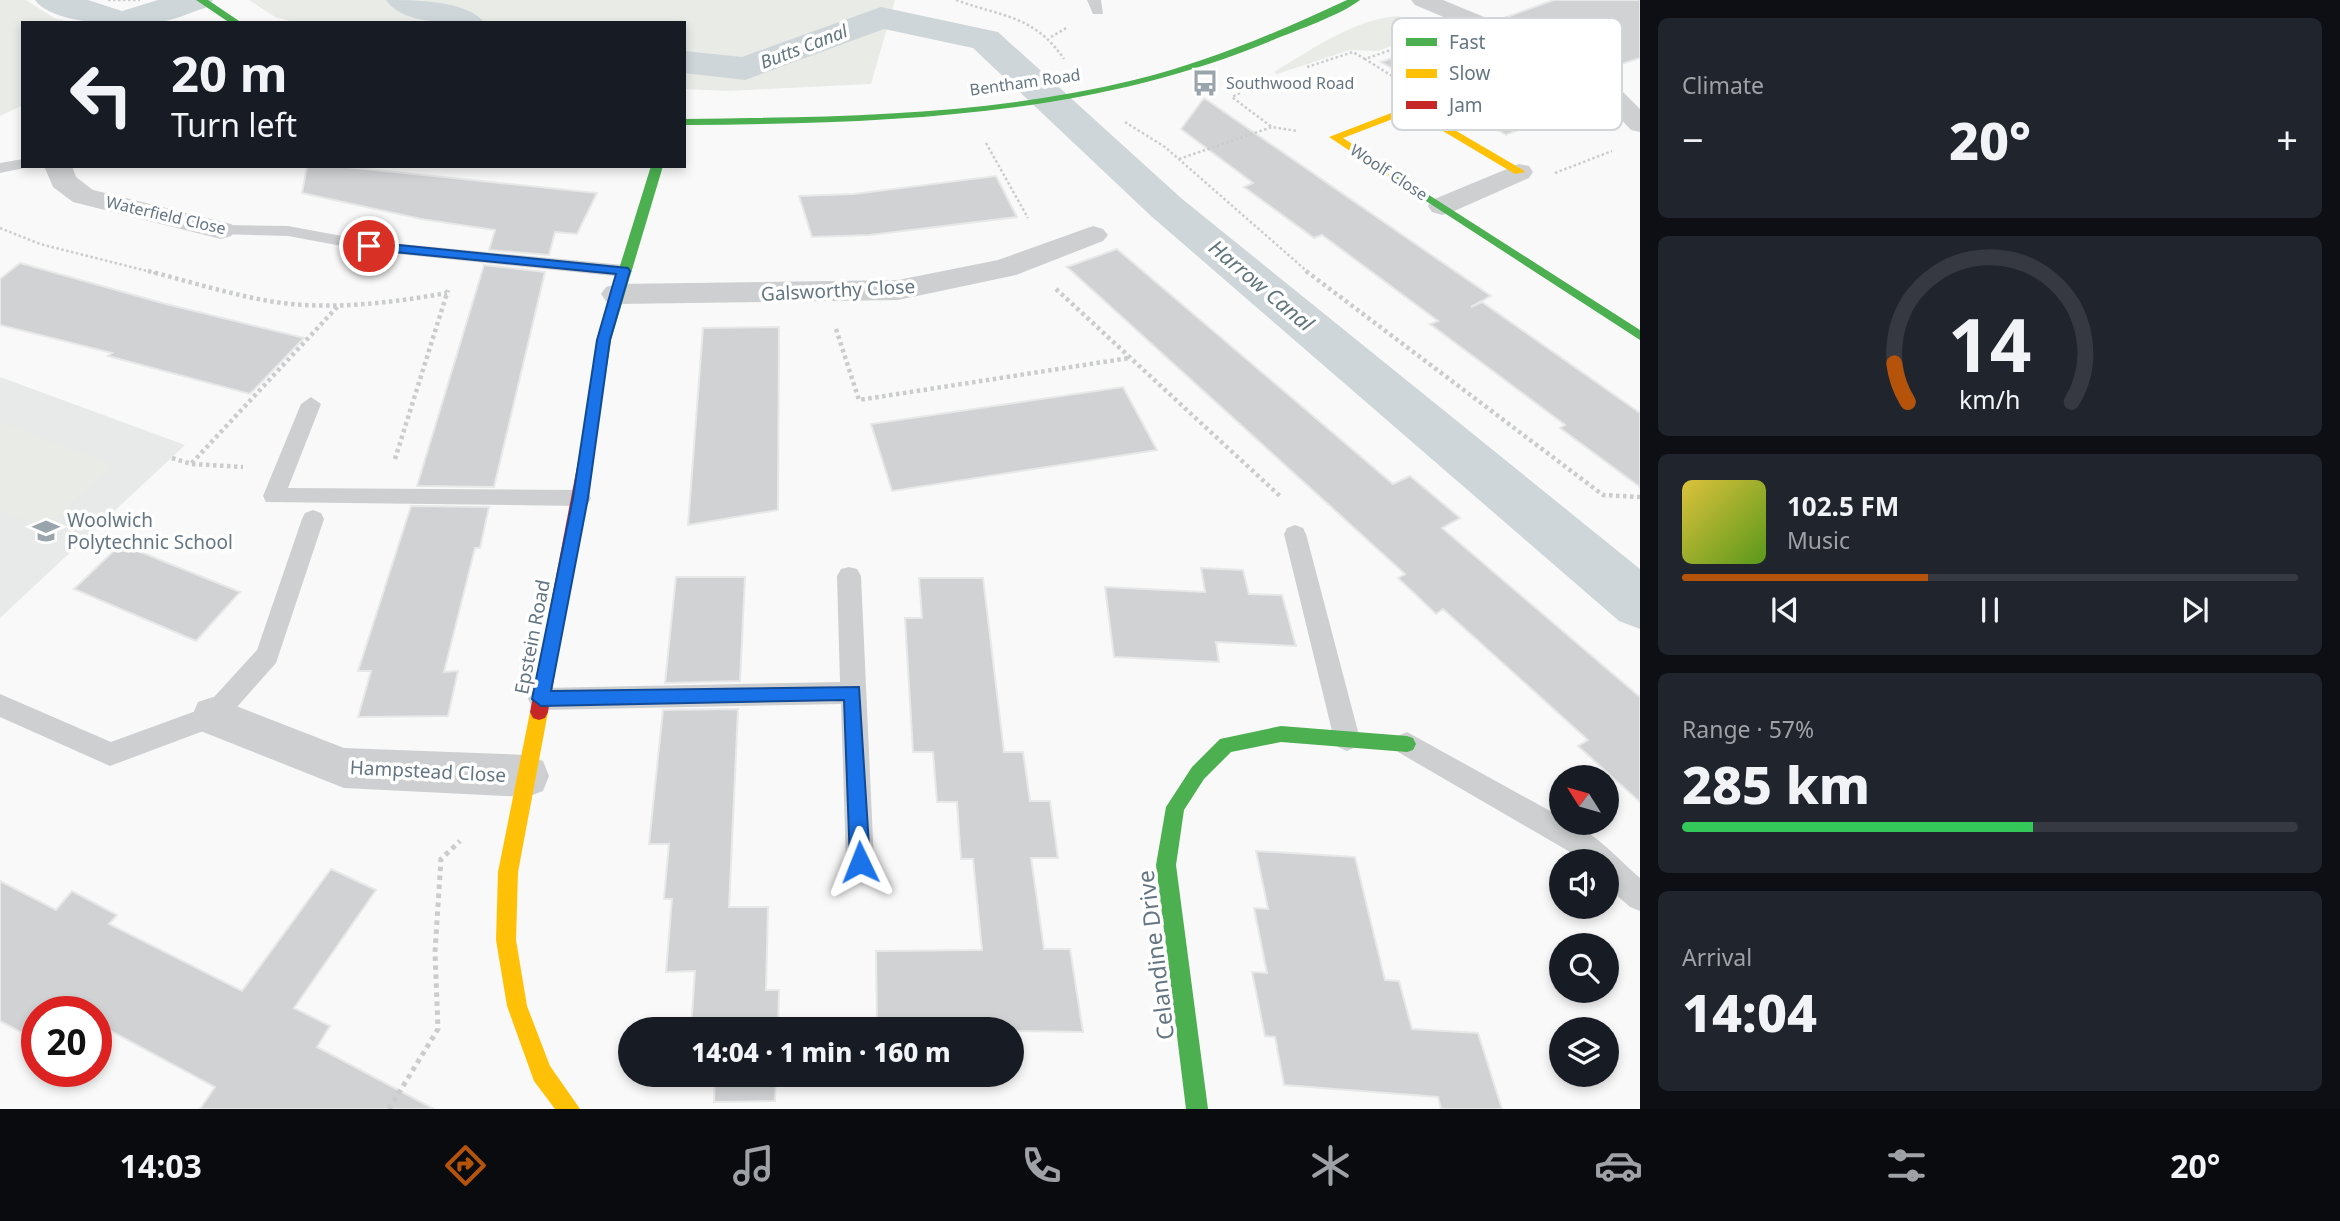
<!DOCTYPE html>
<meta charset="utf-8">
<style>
:root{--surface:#171b24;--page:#20242c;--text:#f1f3f6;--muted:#9ea1a6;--line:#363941;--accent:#b45309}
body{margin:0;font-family:"Noto Sans",sans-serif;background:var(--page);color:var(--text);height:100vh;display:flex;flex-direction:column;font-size:26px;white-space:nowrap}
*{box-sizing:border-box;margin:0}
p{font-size:23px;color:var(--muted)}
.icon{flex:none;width:38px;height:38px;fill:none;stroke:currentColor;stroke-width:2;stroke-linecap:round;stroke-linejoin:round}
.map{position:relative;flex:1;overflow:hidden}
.details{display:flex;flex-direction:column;gap:18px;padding:18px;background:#0d0f14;width:700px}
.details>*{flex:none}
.guide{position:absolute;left:21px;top:21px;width:665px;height:147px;border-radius:0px;box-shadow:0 4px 10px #0003;background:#171b24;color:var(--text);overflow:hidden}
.needle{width:46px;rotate:307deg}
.tools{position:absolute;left:1549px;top:765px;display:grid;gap:14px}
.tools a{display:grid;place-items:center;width:70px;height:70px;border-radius:50%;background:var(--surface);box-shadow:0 4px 10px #0003;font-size:35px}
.speed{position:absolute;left:21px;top:996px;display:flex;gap:14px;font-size:35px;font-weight:700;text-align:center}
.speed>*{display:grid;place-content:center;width:91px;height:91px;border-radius:50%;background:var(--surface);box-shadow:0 4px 10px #0003;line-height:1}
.speed .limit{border:10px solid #d22;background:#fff;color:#111}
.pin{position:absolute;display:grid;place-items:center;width:60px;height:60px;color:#fff;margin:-30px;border:4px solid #fff;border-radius:50%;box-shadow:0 2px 7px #0007}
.me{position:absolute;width:77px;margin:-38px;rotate:358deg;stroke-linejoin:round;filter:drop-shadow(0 0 5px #0008)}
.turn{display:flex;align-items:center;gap:24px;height:147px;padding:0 35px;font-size:32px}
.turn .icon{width:91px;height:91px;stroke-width:2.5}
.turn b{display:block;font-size:49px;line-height:60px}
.big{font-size:52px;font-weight:800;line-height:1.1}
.details .card{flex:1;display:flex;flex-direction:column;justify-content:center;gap:10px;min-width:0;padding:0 24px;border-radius:10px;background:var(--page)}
.details .dial{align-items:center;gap:0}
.dial svg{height:182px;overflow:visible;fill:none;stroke:var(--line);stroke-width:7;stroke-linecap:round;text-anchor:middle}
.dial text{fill:var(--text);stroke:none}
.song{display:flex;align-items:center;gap:21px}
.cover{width:84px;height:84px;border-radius:10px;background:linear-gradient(135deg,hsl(50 70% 55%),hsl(90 70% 35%))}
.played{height:7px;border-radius:4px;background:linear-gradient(90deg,var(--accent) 40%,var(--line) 40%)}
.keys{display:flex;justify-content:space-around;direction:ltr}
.heat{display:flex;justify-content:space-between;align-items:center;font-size:38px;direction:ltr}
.charge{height:10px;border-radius:5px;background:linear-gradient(90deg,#34c759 57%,var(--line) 0)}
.trip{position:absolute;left:618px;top:1017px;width:406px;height:70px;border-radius:35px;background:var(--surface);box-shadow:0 4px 10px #0003;font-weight:800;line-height:70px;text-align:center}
.tab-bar{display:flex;height:112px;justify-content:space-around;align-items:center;background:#090b0e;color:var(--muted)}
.tab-bar .icon{width:49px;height:49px}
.tab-bar .on{color:var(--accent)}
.tab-bar b{font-size:32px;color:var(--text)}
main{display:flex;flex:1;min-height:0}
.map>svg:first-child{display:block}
.built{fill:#e8e9e9}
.green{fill:#e8ebe6}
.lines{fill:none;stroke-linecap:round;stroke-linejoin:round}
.canal{fill:#ced6d9;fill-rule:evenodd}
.building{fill:#d0d2d3;stroke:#e8e8e8;stroke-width:2}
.path-far2{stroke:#cbcccd;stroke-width:2.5;stroke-dasharray:2.5 2.5;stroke-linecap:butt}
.path-far1{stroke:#cbcccd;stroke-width:4.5;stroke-dasharray:3.5 3.5;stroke-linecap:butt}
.path{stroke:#cbcccd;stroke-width:5;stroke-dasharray:4.5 4.5;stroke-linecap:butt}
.lane{fill:#cecfd0;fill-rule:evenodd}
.street{fill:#cecfd0;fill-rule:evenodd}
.fast{fill:#4caf50;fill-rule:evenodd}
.slow{fill:#ffc107;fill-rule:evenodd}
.jam{fill:#c62828;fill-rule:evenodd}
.route{fill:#1a73e8;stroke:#114b97;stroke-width:2}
.labels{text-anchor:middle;stroke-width:7;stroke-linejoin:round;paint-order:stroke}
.far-street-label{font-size:16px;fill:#657683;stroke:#fff}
.far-poi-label{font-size:16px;fill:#657683;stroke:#fff;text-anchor:start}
.far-water-label{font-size:18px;font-style:italic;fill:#60757c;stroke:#fff}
.street-label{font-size:19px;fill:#657683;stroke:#fff}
.poi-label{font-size:19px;fill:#657683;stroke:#fff;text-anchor:start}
.water-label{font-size:21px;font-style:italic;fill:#60757c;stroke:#fff}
.near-street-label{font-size:23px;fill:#657683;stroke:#fff}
.key{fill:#fff;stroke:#d1d6da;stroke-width:2}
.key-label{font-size:19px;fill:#657683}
</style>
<main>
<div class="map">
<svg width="1640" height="1109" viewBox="0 0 1640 1109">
<rect width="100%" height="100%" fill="#f9f9f9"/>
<path class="built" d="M0,377l185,68 -185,173z"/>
<path class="green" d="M0,0h26l28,18 18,5h-49v82l-23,11z
M249,0h646l-24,84 -145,7 -42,-2v-66h-387l-22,-6z
M1398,16l41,12 -61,23 -28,-1 -73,24 -3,-2c37,-22 80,-53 124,-56z
M0,421l114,44 -70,63 -44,-18z"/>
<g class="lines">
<path class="canal" d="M35,0h53l34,11 36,-11h55l-5,7c-17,5 -35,14 -53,16 -28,3 -103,2 -120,-23z
M386,0c27,0 81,0 99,23 -28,0 -82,3 -99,-23z
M881,7l117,25 183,166 459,371v60l-21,-8 -468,-405 -178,-168 -89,-19 -139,51 -61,-7v-22l58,6z"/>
</g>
<path class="building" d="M1554,0h86v58l-40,13 -40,-25 -62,-26z
M1469,30l71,30 31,21 -40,13 33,18 -58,23 -125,-73z
M1204,98l287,198 -20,11 11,-5 158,111v74l-80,-59 5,-3 -135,-101 8,-3 -116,-86 -8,3 -70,-51 9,-4 -72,-54z
M307,166h30l260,27 -20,41 -22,-2 -6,23 -60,-5 6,-20 -74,-11 -119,-26z
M996,176l21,41 -147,18 -58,2 -13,-41 55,-2z
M1117,249l276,235 17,-8 50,42 -18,10 198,169v105l-62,-56 10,-6 -145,-131 -7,5 -38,-36 7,-4 -338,-307z
M20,263l146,41 138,34 -54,56 -142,-38 4,-3 -112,-28v-46z
M484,265l61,7 -51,215 -77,-1z
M779,327l-1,183 -90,15 15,-197z
M1123,387l34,63 -265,41 -21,-67z
M411,506l78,1 -9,41h-5l-31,124 14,-1 -10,45 -90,1 13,-46h-13z
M121,544l59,24 60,24 -44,49 -122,-52z
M1201,568l42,2 6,24 33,1 14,51 -80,-4 3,20 -105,-5 -9,-70 100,5z
M676,577h69l-5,104 -75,2z
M919,578h64l21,174h19l7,49h20l8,57h-27l13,91h26l13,83 -206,-3 -1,-78 106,-1 -9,-91h-12l-4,-57h-20l-4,-50h-20l-8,-134h17z
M738,709l-9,198h39l-2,83h13l-1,39h-87l4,-58 -29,1 6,-73h-8l5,-55h-20l14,-134z
M1256,851l99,6 30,123 14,1 13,48 66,4 24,76h-61l-3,-12 -154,-12 -9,-48 -10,-1 -13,-64 15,1 -13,-65 14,1z
M331,869l45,21 -82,118 36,18 -13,21 117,62h-234l15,-22 -119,-64v-11h-59v29l-37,-20v-140l56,29 16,-19 45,24 -8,9 133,67z
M715,1074h61l-1,27 -61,1z"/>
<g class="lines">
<path class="path-far2" d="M108,0h32
M956,0c46,17 78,15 108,59
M1051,37l17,-10
M1307,67l46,-15 12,7
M1392,76l-27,-17 54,-19
M1240,93l-8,4 40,30
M1125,122l40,25 144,126
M986,143l42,75
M1179,159l93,-32 25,4
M1555,173l57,-22
M0,228l40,16 115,29"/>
<path class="path-far1" d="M148,271c40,10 81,23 121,30 58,10 121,2 178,-8
M1306,271l297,224 37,2
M1056,289l225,208
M836,329l23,71 270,-42
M172,458l19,6 148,-159
M395,459l53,-169
M192,464l51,3"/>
<path class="path" d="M389,1109l49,-80 -3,-77 6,-93 19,-18"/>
<path class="lane" d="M1087,0h14l2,14h-10z
M23,159v7l6,1 -29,6v-10z
M221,225l67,1 81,15 255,24 9,6 -9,6 -255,-26 -81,-15 -73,-2 -3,-4 3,-4z
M311,397l10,7 -33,84 292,2 8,2 3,6 -3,6 -8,2 -314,-4 -3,-6 38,-92z
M313,510l8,3 3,6 -48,144 -54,61 -112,42 -110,-49v-23l111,48 93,-34 53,-58 45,-131 3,-6z
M1295,525l8,3 3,6 54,205 -4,8 -9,4 -9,-4 -4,-8 -50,-205 3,-6z
M849,567l8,2 4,7 13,286 -4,10 -10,4 -10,-4 -4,-10 -5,-158 -300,6 -9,-3 -4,-8 4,-8 9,-3 299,-6 -3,-106 4,-7z
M1407,732l154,85v5c25,0 60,40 79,56v33l-10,-4 -24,-21v-25h-26l-10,-9 -172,-100 -4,-8 4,-8z"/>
<path class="street" d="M1411,0h32l116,48 58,38 23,23v23l-9,-2 -32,-34 -58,-38 -126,-53z
M1519,164l10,2 4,6 -4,6 -77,34 -10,3 -10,-3 -4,-6 4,-6z
M44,166h28l4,11 17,13 138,34 5,6 -5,6 -10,3 -148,-37 -20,-15z
M1093,226l10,3 5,6 -5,6 -87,34 -118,25 -281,4 -11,-3 -5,-7 5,-7 11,-3 281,-4 100,-20z
M213,697l131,51 183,7 16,6 6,15 -6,15 -16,6 -183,-9 -146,-58 -6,-14 6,-14z"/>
<path class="fast" d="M196,0h12l34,23h-12z
M1347,0h13c-19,15 -63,30 -87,40 -187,78 -389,83 -589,85v-6c150,-2 303,-3 450,-39 74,-18 144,-48 213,-80z
M651,166h12l-52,174 -17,111 -7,5 -7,-5 17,-111z
M1393,172l247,158v10l-251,-163v-4z
M1281,726l126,10 6,2 3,6 -3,6 -6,2 -126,-10 -50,10 -27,27 -20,31 -8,55 32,244h-22l-30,-244 10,-58 26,-40 28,-28z"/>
<path class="slow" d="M1412,105l111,65 2,2 -10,2 -104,-62 -68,26 54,35v4h-8l-60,-40z
M539,704l6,2 3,6 -30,160 -2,68 11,66 23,60 30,43h-25l-21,-28 -27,-75 -11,-66 2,-68 32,-160 3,-6z"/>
<path class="jam" d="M587,446l7,5 -46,261 -3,6 -6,2 -6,-2 -3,-6 50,-261z"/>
</g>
<path class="route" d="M369,242l259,26 2,3 -20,69 -22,158 -37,193 308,-4 11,175 -3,7 -7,2 -7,-2 -3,-7 -6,-162 -303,6 -9,-7 41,-201 24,-158 19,-66 -252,-25 -1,-3z"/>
<defs>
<g id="bus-bare" transform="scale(2.1)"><path d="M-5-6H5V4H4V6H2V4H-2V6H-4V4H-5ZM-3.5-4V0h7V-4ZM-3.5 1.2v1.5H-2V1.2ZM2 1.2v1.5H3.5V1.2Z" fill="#99a4ac" stroke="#fff" stroke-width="2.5" paint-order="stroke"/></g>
<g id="school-bare" transform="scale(2.1)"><path d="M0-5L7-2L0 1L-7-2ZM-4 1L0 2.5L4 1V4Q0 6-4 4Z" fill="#99a4ac" stroke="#fff" stroke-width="2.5" paint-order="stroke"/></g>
</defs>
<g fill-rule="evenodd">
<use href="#bus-bare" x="1205" y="83"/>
<use href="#school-bare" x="46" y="531"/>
</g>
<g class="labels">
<g class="far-street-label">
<text transform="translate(1025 82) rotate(-8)" y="6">Bentham Road</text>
<text transform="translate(1389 172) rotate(33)" y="6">Woolf Close</text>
<text transform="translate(166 215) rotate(13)" y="6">Waterfield Close</text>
</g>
<g class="far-poi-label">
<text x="1226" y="89">Southwood Road</text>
</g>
<g class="far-water-label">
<text transform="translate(804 47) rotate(-21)" y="6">Butts Canal</text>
</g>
<g class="street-label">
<text transform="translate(838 290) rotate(-3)" y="7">Galsworthy Close</text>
<text transform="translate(532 637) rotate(-79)" y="7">Epstein Road</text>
<text transform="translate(428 771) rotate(3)" y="7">Hampstead Close</text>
</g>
<g class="poi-label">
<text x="67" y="527">Woolwich<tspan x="67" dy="22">Polytechnic School</tspan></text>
</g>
<g class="water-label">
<text transform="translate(1261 286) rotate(40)" y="7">Harrow Canal</text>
</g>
<g class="near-street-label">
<text transform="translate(1156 955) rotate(-97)" y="8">Celandine Drive</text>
</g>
</g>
<rect x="1392" y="18" width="230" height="112" rx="10" class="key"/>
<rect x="1406" y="38" width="31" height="8" fill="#4caf50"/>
<rect x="1406" y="69" width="31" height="9" fill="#ffc107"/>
<rect x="1406" y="101" width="31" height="8" fill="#c62828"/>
<g class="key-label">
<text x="1449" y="49">Fast</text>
<text x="1449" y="80">Slow</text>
<text x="1449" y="112">Jam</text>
</g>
</svg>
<div class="tools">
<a><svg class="needle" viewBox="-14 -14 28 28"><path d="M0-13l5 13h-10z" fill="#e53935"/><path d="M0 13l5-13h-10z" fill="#9ea1a6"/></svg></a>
<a><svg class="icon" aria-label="sound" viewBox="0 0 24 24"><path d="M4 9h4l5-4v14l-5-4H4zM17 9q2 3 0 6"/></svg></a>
<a><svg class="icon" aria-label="search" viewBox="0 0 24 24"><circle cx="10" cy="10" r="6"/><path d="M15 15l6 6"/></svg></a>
<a><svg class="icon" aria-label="layers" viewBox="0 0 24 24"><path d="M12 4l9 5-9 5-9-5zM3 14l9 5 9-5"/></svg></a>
</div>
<div class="speed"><div class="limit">20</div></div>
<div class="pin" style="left:369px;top:246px;background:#d93025"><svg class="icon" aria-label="arrive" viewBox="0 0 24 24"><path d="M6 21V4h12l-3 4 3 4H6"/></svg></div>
<svg class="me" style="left:860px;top:862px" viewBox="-20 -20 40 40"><path d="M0-17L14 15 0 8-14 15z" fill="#1a73e8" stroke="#fff" stroke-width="4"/></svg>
<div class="trip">14:04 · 1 min · 160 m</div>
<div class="guide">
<div class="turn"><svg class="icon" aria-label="left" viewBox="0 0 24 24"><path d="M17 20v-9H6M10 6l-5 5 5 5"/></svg><div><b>20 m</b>Turn left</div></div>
</div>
</div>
<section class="details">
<div class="card"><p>Climate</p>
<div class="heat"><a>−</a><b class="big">20°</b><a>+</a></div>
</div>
<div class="card dial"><svg viewBox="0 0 100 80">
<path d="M14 69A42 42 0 1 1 86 69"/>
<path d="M14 69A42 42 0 0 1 8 52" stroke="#b45309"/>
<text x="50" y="56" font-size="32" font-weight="700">14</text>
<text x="50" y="72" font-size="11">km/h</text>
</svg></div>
<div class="card">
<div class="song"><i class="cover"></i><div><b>102.5 FM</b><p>Music</p></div></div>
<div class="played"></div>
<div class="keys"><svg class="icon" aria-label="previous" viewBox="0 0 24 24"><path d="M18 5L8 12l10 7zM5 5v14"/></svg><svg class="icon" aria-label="pause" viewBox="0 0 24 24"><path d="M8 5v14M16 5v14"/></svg><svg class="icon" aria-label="next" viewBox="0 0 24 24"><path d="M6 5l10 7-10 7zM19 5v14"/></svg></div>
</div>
<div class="card"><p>Range · 57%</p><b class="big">285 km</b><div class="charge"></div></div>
<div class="card"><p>Arrival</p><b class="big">14:04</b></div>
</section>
</main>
<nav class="tab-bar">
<b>14:03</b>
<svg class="icon on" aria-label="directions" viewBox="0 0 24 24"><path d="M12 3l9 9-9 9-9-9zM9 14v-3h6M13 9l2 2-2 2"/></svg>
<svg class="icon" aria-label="music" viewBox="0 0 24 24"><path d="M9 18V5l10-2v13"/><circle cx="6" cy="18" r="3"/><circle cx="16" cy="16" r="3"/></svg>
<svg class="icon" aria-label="phone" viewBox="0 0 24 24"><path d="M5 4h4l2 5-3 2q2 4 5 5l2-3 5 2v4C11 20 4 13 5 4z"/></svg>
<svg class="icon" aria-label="climate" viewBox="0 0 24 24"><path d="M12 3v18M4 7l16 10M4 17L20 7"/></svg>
<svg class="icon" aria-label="car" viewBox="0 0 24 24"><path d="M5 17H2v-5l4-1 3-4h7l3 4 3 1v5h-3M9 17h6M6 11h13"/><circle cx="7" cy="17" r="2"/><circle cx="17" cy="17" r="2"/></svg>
<svg class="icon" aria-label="filters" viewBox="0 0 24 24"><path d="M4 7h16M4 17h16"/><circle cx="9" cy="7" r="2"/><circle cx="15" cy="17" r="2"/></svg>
<b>20°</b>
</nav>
